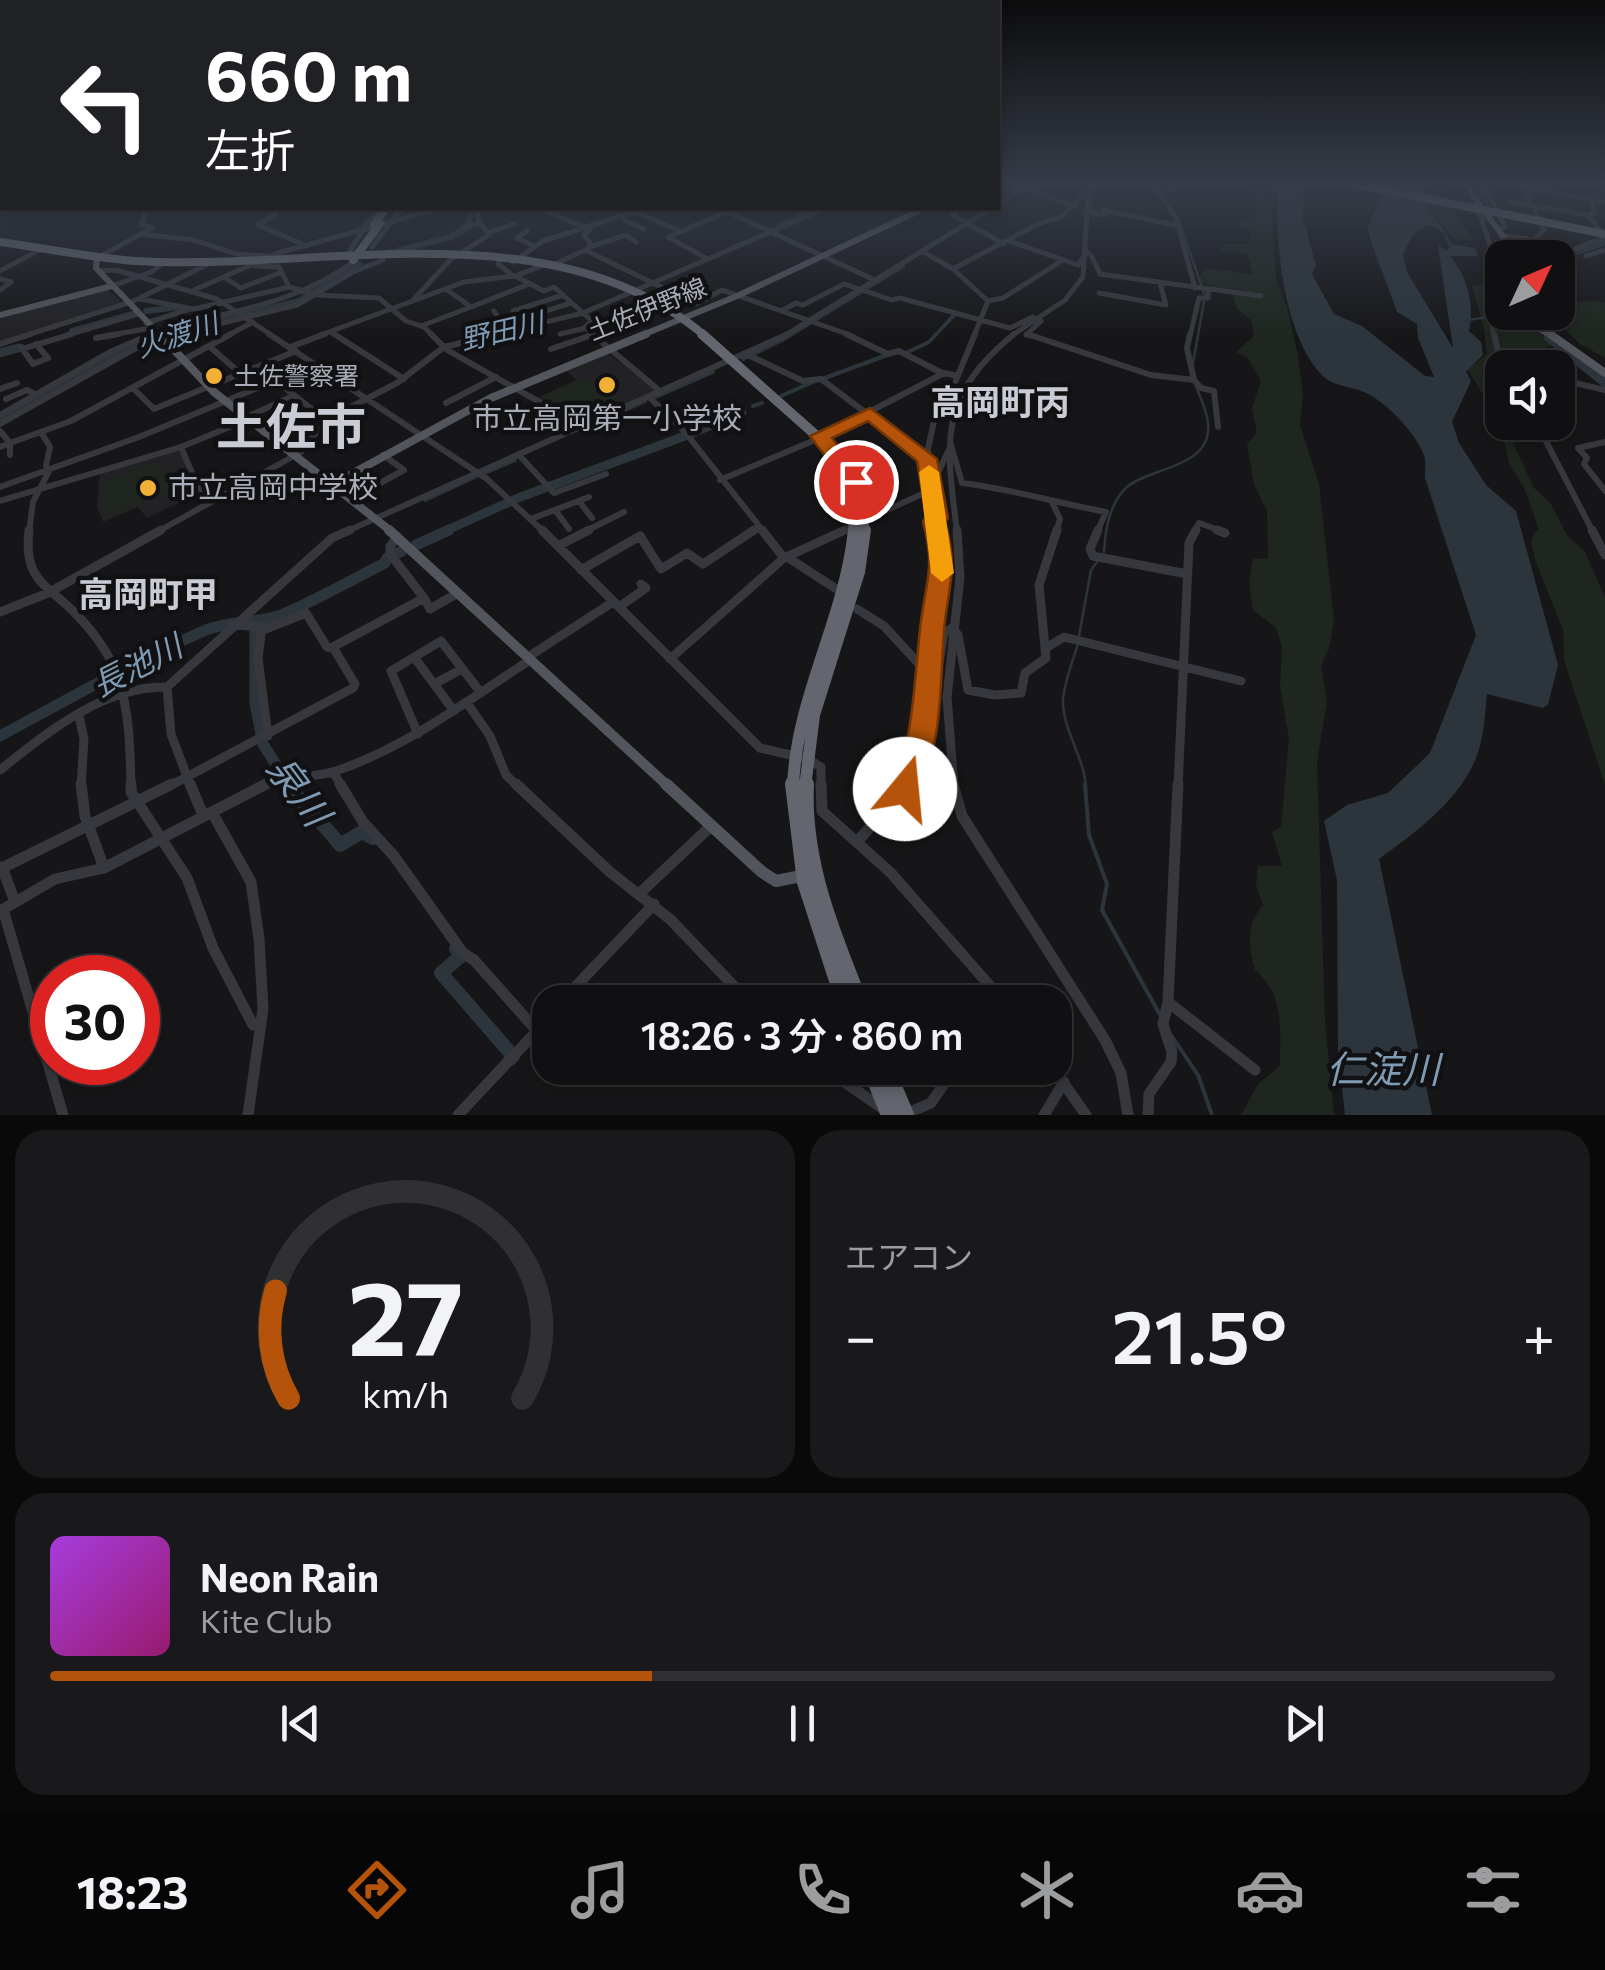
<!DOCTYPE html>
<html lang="ja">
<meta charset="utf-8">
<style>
:root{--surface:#101012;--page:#19191b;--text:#f1f3f6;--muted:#9c9d9f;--line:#303032;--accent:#b45309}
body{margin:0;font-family:Commissioner,"Noto Sans JP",sans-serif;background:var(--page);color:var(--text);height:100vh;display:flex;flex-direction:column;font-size:38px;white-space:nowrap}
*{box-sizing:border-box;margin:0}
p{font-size:32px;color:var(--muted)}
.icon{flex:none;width:55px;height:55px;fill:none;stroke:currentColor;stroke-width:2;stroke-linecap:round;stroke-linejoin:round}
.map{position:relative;height:1115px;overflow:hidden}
.side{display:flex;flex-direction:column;gap:15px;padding:15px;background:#09090a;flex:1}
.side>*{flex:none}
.hud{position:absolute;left:0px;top:0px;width:1000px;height:210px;box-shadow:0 5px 15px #0003,0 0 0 2px var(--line);background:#202124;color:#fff;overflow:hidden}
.needle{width:65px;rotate:46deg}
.controls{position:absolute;left:1485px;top:240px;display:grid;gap:20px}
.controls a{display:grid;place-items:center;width:90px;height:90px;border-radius:20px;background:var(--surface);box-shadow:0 5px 15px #0003,0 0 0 2px var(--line);font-size:50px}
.speed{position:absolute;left:30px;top:955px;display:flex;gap:20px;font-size:50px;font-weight:700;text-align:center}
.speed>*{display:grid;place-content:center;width:130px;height:130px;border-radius:50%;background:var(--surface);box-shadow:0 5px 15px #0003,0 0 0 2px var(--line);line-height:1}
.speed .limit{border:15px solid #d22;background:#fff;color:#111}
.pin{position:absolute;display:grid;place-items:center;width:85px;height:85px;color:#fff;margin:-42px;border:5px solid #fff;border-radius:50%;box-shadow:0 2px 10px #0007}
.me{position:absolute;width:110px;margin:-55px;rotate:17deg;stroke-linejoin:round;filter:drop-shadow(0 0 8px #0008)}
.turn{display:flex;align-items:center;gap:35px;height:210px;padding:0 40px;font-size:45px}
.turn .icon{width:130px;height:130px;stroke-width:2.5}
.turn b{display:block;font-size:70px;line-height:85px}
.big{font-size:75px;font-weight:600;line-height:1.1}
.side .card{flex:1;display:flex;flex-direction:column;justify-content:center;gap:15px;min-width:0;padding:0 35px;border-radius:30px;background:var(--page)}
.side .dial{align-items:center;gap:0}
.dial svg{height:260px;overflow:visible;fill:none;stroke:var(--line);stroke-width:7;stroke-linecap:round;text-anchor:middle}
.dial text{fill:var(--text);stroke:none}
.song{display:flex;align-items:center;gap:30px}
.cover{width:120px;height:120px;border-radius:15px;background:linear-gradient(135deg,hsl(280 70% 55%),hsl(320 70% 35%))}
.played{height:10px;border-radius:5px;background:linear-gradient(90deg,var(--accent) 40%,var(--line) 40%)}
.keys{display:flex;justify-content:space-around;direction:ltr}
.heat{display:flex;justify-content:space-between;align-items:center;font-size:55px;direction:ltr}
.side .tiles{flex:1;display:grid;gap:15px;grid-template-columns:1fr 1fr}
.card:last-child{grid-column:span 2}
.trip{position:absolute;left:532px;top:985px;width:540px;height:100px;border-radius:30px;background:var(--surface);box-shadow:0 5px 15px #0003,0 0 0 2px var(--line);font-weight:600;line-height:100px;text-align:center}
.tabs{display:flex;height:160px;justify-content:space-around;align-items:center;background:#060607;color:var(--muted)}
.tabs .icon{width:70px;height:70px}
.tabs .on{color:var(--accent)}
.tabs b{font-size:45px;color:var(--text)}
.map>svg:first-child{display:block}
.built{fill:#222225}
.green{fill:#1e261f}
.water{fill:#2c353c;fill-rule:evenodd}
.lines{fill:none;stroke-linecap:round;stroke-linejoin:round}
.stream-far1{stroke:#2c353c;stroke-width:2.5}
.stream{stroke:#2c353c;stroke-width:4}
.canal{stroke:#2c353c;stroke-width:4}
.river-far3{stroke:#2c353c;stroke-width:6}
.river-far2{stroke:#2c353c;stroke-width:9}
.river-far1{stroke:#2c353c;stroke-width:11}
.river{stroke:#2c353c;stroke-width:14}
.minor-far3{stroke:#37383d;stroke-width:5}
.minor-far2{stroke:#37383d;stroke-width:6}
.minor-far1{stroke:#37383d;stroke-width:9}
.minor{stroke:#37383d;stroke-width:11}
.major-far3{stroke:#53555c;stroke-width:6}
.major-far2{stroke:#53555c;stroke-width:8}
.major-far1{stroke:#53555c;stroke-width:10}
.major{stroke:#53555c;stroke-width:12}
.highway-far3{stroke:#63666e;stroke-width:8}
.highway-far2{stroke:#63666e;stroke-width:10}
.highway-far1{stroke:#63666e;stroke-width:12}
.highway{stroke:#63666e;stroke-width:16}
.highway-bridge{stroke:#63666e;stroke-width:8}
.route{fill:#b45309;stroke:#753606;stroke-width:2.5}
.slow{fill:#f59e0b}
.poi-dot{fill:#f2b134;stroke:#111113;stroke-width:4}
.labels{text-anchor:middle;stroke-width:9;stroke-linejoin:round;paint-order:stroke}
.far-street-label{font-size:25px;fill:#a8adb8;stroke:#111113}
.far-poi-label{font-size:25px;fill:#a8adb8;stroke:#111113;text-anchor:start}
.far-water-label{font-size:28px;font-style:italic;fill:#7f9bb3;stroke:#111113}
.poi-label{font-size:30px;fill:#a8adb8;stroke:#111113}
.water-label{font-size:32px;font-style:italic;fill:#7f9bb3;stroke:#111113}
.quarter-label{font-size:35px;font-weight:bold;fill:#c9ccd4;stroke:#111113}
.near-water-label{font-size:38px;font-style:italic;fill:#7f9bb3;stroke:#111113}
.town-label{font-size:50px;font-weight:bold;fill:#c9ccd4;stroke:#111113}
</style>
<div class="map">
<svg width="1605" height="1115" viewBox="0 0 1605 1115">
<rect width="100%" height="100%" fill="#161618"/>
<path class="built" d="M107,290l17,14 -124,39v-26z
M607,353l51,38 -76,32 -45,-25 39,-18 -12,-11z
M180,448l21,44 -54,26 -9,-11 -35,15 -6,-16 3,-33z"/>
<path class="green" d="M1275,184l-3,35 4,61 11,27 11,48 5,41 -3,29 19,59 15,136 -5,29 -8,16 6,36 -10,61 8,258 9,95h-93l17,-31 22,-18c0,-35 5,-72 -25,-96 -7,-24 -9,-46 8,-65l-7,-19 2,-20h24l-10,-34 9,-5 8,-89 -9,-51 2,-41 -6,-18 -23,-18 -4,-28 4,-23 15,-1 -1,-47 -13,-26 -7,-41 10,-11 -5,-25 9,-27 -13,-23 -12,-6 18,-16 -3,-16 -14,-11 -5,-16 -35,-12 8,-13 48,6 -6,-20 -27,-3 4,-7h24l4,-13 -15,-5 6,-7 12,1 -2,-35z
M1425,184h27l-6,4c2,23 16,34 28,52l-13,-1 -3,4 -26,-30z
M1499,283l3,12 -10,8 2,6 51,28 7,9 -20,4v11h-14v6l-16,3 -11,-4 -9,7 20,39v10l6,1 6,22 20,43 17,16 16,31 18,17 20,45v188l-41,-125 -1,-30 -28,-70 -4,-18 4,-11h4l-13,-39 -17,-29 -9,-40 -32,-53 19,-16 -3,-25 -12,-44z
M1596,301l9,2v55l-25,-14 -20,-20 -39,-5 -12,-6 49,-1v-10z
M578,380l5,3 9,-3 31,25 -38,16 -43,-24z
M155,462l19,27 -60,25 -12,-2 3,-31z"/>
<path class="water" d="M1278,184h26l-1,35 13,47 -4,8 22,40 28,12 63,50 9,1 -16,-39 -1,-14 -20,-12c-4,-13 -30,-77 -29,-84 2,-10 14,-29 18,-44h34c8,32 18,34 32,60l23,4 3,8h-28c17,21 25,47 19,75l12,11 2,13 -17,17 5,9 -19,41 7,21 27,42 30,26 42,154 -10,39 -5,4 -56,-14c-2,16 -2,32 -6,47 -10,51 -62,89 -102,118l53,256h-87l-7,-65 -1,-170 -13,-59 23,-16 41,-12 42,-40 46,-118 -51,-157c0,-7 1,-17 -1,-23 -9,-23 -37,-52 -58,-62 -14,-7 -32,-6 -43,-17 -40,-39 -49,-138 -45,-192zM1429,224l14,9 7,15 -4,3 -8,-6 15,103 -46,-76 -4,-17 10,-21z"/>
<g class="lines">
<path class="stream-far1" d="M1479,184l9,22
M1178,218l27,78 -12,67
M1500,236l9,22
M1492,292l-6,6 1,10 11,9
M1503,319l26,8
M1468,320l28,-4
M1104,552c1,-21 6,-50 23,-65 23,-20 86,-19 81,-64 -1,-12 -8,-26 -12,-37
M1079,636l12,-66 6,-8
M1078,644c-5,17 -14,38 -15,56 -1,28 21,57 23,87"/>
<path class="stream" d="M1085,784l4,51 18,49 -5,26 58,105
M1171,1035l27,40 14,40"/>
<path class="canal" d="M904,354l25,-12 26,-28
M743,359l39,-19 121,-74
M822,379l68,-25
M781,396l34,-15
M655,397l58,-25
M753,406l9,-3
M625,410l20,-9
M485,473l30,-13
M425,500l52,-24"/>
<path class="river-far3" d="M780,226l34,-16
M385,254l65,-17 19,-10 2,-19
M1558,259l47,-17
M146,311l32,-4
M72,331l61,-17
M157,336l142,-35 60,-37"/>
<path class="river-far2" d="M1548,337l57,46
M0,353l18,-5
M0,419l147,-80 20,-5
M690,434l52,-22
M443,532l75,-34 167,-62"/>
<path class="river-far1" d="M416,545l33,-15
M395,554l7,-3
M255,628v75l8,41 27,43
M0,736c68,-37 135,-75 206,-106 26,-10 50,-6 75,-15 36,-15 70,-35 104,-52l2,-5"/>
<path class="river" d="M288,784c15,23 35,38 52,61l22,-13 11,6
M456,949l5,7 -20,17 72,83 -3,3"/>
<path class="minor-far3" d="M1153,184l23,34 19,70
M1167,184l2,6
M1484,184l21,43 -4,2
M1517,184l15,3
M1022,187l53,20
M1533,189l72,13
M1088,194l3,18 13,3v-5l75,16
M1591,200l3,14 -6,1 14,18
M1509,202l79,13
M998,204l25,-17
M538,208l46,19
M719,208l158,73
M784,208l27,4
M950,208l5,5 -3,2 52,29
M0,210l5,-2
M1479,211l23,71
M637,213l41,17
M276,214l-18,11 49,21
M624,220l20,9
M463,227l18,-4
M366,230l-1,-5 12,-12
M527,231l-10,7 15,7
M488,233l26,-9
M140,234l54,6 42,14 32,2
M1506,236l28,4 10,-10 -17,-35 5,-11
M1534,240l36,11 35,-14
M1009,241l69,24 9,-13
M372,247l29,-38
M589,247l37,-12 10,7
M587,249l4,-5 -7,-9 7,-7
M922,251l31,18 35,32
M349,253l13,-22
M1091,255l9,19 161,22
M1586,256l19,-6
M97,258l55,-30 -11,-4 4,-9 -3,-7
M708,259l-40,-22 68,-29
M500,261l-2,3 14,11
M513,262l30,-21 103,-33
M555,264l30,-14 111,54 26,-14 131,46
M256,266l23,1 10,20
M1558,268l4,-3
M953,269l83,-44 26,-9 32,-32
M0,271l43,-23
M99,271l17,-1 101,29 56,37
M515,276l29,15 10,-4 38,34 -7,6
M225,278l16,10 41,-16
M0,279l11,3 -11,8
M112,286l39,-14 15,-11
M194,290l84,-37 163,-45
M1099,293l67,12 -6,-22
M140,299l54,10
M414,299l37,-40 38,-24 -11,-15 -1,-12
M988,301l15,-3 60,-38
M471,307l58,-23
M194,309l95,-22 30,8 60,3 27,23 18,6 9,9
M494,311l13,22
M513,311l50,-16
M781,311l15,-8 7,2 41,-21 48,16 8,-2 110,30 23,-11
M527,317l44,-14
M146,323l44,-14
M421,326l50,-19 -25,-18
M331,332l7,4
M560,334l26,-6 8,8
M24,336l110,-35 74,-37
M64,336l74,-22
M105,336l46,-8
M146,336c77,-27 140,-25 210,-76
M170,336l127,-31 56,-33 30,-12
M227,336l26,-14
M318,336l146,-54 51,-6 29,-11
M487,336l96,-23 243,-105
M588,336l4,-1
M784,336l208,-128
M974,336l14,-35
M1011,336l54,-36 18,-23 5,-83
M1031,336l-5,-1 15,-14
M1190,336l9,-38h9v-7
M1494,336l-2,-9 15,-12"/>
<path class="minor-far2" d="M269,334l218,145 57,53
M334,334l70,45
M431,334l16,16 137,77
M592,334l69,58
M846,334l42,20 11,-3 45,23
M1027,334l124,41 43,5 -7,-32 3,-14
M1494,334l8,35
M96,338l23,-4
M0,344l31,-10
M209,346l32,28
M21,347l12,17 15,-6 -12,-14
M290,347l35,-13
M22,349l50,-15
M551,349l41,-14
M748,355l55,26 18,-2 106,80
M258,367l68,53
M1558,379l47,11
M956,380l19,-46
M1194,380l7,8 13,3 4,36
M0,389l17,-6
M134,389l20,20 142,-58
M650,398l35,34 79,100
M6,399l21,-9 6,3
M446,403l50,-26
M0,415l110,-63 42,-18
M247,417l46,-21
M1536,422l57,110
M0,424l147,-82 33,-8
M0,431l10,12 61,-22 160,-87
M1605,442l-27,6 9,10 -3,6 21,27
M0,447l10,-4v12
M181,447l16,38 14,16
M519,455l35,38 52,-19
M930,475h7l14,-30 11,38c49,6 95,20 144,29l-9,20
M720,480l95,-40 129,-67 14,3
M0,487l139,-50 176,-73
M353,498l51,-28 -21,-15
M0,501l181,-54 68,-28
M579,501l13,17
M1052,502l8,17 -4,13
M555,510l14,19
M531,519l58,-22
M29,532l4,-30 16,-31 -3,-5 4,-19 -8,-13
M157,532l144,-80 25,-32 71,-37 47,-36 54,-13
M345,532l443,-198
M584,532l40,-20
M750,532l8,-5
M839,532l94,-43
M937,532l-9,-83 6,-28 21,-38
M957,532c-11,-90 -20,-135 57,-198
M1194,532l5,-9 25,9"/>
<path class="minor-far1" d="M29,530c-6,51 18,54 46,83 17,17 36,42 43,65 12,35 12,72 13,109
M542,530l218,218 48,11 13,8v20
M762,530l22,28
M1098,530l-8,19 3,7 94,18
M1217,530l8,3
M1592,530l13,25
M558,546l31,-16
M787,557l54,35
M581,570l59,-34 21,33 26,-16 16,11 51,-34
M424,598l6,11 28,-16
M619,607l27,-19 -5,-4
M857,609l27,17 47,51 6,-2 7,-42 8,-5 6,7 10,55 27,5 26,-2 4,-20 21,-15 -7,-73 18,-55
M0,612l48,-19 113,-63
M233,625l29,2 -4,31 10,78
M331,648l93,-50 -34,-44v-8l8,-9
M1046,648l18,-11 177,44
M414,657l40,54
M528,657l85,-55
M670,659l114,-101 61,-28
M434,684l28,-15
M467,703l23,33 16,39 12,12
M79,716l5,23 -3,48
M418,734l-27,-63 50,-30 40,52
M0,770c48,-38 103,-84 167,-83
M333,772l9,15
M168,787l185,-99 2,-4 -21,-35 -7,-2 -21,-34 -43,17
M191,787l-20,-53 -4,-47 165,-149 18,-8
M261,787c25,-13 49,-8 75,-16 71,-24 132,-71 194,-111
M907,787l18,-65 15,-148 -4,-44
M954,787l-7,-90 13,-120 -3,-47
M1178,787l11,-244 7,-13"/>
<path class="minor" d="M81,784l4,32 19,52 162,-84
M131,784v8l56,86 26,70 40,77 8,1
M190,784l13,31
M340,784l23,38 31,34 69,97 11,7 64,72
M516,784l94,88 61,48 78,82
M821,784l1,27 69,62 113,129
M953,784l9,32 143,224 16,33 7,42
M213,814l38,68 8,57 4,70 -15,106
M857,842l51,-58
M2,867l13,35
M0,869l172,-85
M639,894l72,-68
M3,909l60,206
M0,911l55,-32 49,-11
M561,1002l93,-98
M1168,1002l87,68
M824,1068l58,40
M1053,1068l33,47
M905,1114l26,-11 24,-35
M458,1115l92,-98
M1044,1115l20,-33
M1148,1115l1,-21 22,-32 1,-10 -9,-28 5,-22 10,-218"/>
<path class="major-far3" d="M1467,184c13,29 36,45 49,74
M97,258l-1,10 65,68
M1502,300l-4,5 4,6
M1504,312l49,24
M0,315l112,-29
M640,336l97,-40 188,-88"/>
<path class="major-far2" d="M159,334l55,58 178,140
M1550,334l55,39
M335,483l156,-85 155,-64"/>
<path class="major-far1" d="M389,530l280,257"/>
<path class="major" d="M666,784l96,88 14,9 30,-6"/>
<path class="highway-far3" d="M374,225l12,-17
M0,242c45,6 91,16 136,19 185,11 416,-55 569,75
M353,260l21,-28"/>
<path class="highway-far2" d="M702,334l135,120 21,34 7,44
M836,464l15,32 3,36"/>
<path class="highway-far1" d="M793,787c3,-90 52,-168 61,-257
M805,787l9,-72 45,-143 6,-42"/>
<path class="highway" d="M793,784l12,98 39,120
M806,784c-4,76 26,149 54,218
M870,1068l19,47
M886,1068l20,47"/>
<path class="highway-bridge" d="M1353,184l252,50
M374,232l6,-9"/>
</g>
<linearGradient id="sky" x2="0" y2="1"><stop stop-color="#0c0c0d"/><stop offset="0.54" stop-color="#363c48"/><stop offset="1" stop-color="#363c48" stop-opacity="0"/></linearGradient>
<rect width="1605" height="340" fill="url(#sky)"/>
<path class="route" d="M870,408l67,51 11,59 -3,4c14,48 3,63 -1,108 -4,55 -1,118 -29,168l-10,4 -10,-4 -4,-9c23,-50 23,-106 29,-160 5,-46 16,-60 3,-107l3,-6 -9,-55 -49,-40 -36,17 34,44 -10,6 -8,-2 -38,-50z"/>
<path class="slow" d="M929,465l10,7 15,101 -12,9 -11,-9 -12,-101z"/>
<g class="poi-dot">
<circle cx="214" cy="376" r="10"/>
<circle cx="607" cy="385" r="10"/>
<circle cx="148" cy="488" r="10"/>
</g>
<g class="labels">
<g class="far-street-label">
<text transform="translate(647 309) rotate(-22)" y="9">土佐伊野線</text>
</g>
<g class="far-poi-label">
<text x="234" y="385">土佐警察署</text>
</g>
<g class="far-water-label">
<text transform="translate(502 331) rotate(-13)" y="10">野田川</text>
<text transform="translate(177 335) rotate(-18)" y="10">火渡川</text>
</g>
<g class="poi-label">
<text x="607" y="429">市立高岡第一小学校</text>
<text x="168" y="498" text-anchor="start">市立高岡中学校</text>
</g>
<g class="water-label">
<text transform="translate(137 666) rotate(-27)" y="11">長池川</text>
</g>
<g class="quarter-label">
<text x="1000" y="415">高岡町丙</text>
<text x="148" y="607">高岡町甲</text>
</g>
<g class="near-water-label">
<text transform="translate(298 791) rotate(53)" y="13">泉川</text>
<text x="1383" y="1083">仁淀川</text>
</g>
<g class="town-label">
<text x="291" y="445">土佐市</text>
</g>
</g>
</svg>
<div class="controls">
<a><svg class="needle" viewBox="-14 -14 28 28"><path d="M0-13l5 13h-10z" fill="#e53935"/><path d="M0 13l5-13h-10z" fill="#9c9d9f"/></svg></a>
<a><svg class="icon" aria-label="sound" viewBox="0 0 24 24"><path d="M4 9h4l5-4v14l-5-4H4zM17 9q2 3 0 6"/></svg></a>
</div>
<div class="speed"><div class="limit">30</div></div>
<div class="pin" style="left:856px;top:482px;background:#d93025"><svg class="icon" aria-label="arrive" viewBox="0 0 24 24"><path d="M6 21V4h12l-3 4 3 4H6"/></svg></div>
<svg class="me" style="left:905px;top:789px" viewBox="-20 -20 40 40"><circle r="19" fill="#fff"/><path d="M0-13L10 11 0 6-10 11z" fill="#b45309"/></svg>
<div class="trip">18:26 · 3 分 · 860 m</div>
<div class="hud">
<div class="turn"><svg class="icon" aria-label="left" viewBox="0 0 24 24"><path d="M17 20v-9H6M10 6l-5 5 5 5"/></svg><div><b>660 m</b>左折</div></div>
</div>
</div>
<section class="side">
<div class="tiles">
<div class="card dial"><svg viewBox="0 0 100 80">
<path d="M14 69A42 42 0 1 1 86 69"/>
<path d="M14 69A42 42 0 0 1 10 36" stroke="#b45309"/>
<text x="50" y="56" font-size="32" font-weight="700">27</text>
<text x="50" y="72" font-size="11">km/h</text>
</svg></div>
<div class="card"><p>エアコン</p>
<div class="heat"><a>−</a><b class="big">21.5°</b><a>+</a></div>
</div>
<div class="card">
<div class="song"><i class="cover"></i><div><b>Neon Rain</b><p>Kite Club</p></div></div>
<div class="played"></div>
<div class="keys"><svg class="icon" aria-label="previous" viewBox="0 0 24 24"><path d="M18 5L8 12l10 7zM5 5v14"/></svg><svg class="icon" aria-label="pause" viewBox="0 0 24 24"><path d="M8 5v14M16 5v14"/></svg><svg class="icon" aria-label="next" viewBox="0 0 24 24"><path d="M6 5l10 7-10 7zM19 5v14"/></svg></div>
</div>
</div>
</section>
<nav class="tabs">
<b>18:23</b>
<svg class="icon on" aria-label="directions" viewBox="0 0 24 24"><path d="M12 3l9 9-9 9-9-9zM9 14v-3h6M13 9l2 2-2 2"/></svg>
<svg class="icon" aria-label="music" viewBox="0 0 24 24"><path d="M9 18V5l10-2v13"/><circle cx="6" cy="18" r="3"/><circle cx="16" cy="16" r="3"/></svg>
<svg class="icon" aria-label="phone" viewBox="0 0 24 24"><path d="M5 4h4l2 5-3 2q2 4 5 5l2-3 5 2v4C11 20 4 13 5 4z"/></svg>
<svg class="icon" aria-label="climate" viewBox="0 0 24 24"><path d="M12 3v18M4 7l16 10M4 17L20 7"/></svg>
<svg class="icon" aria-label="car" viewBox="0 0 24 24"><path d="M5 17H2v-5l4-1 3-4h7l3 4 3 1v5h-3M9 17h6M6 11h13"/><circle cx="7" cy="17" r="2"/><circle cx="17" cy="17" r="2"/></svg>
<svg class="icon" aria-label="filters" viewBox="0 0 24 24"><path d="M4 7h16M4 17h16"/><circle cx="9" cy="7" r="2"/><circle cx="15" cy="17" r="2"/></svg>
</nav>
